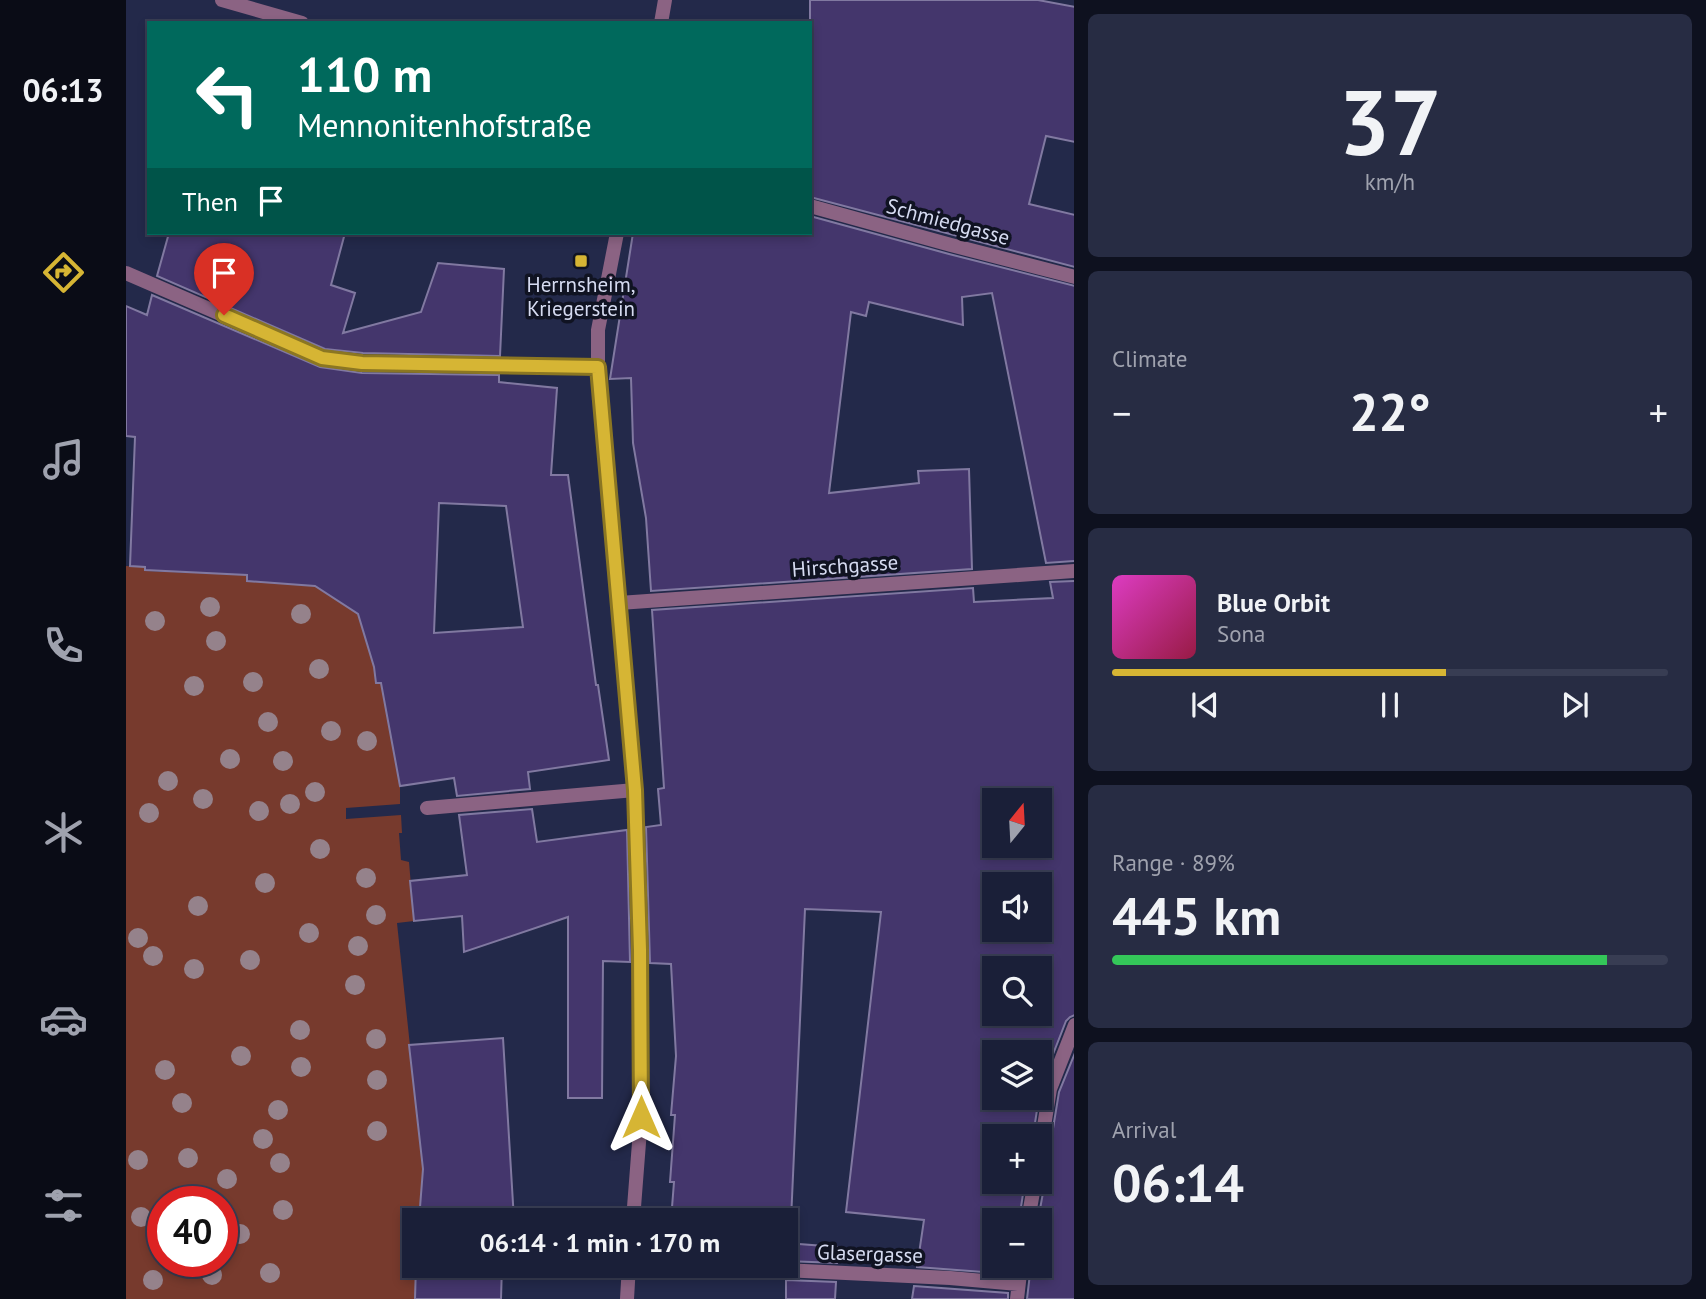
<!DOCTYPE html>
<meta charset="utf-8">
<style>
:root{--surface:#1a1f38;--page:#272c43;--text:#f1f3f6;--muted:#9fa2ae;--line:#383d53;--accent:#d6b534}
body{margin:0;font-family:"PT Sans",sans-serif;background:var(--page);color:var(--text);height:100vh;display:flex;flex-direction:column;font-size:26px;white-space:nowrap}
*{box-sizing:border-box;margin:0}
p{font-size:23px;color:var(--muted)}
.icon{flex:none;width:38px;height:38px;fill:none;stroke:currentColor;stroke-width:2;stroke-linecap:round;stroke-linejoin:round}
.map{position:relative;flex:1;overflow:hidden}
.drawer{display:flex;flex-direction:column;gap:14px;padding:14px;background:#0e111f;width:632px}
.drawer>*{flex:none}
.hud{position:absolute;left:21px;top:21px;width:665px;height:214px;border-radius:0px;box-shadow:0 4px 10px #0003,0 0 0 2px var(--line);background:#00695c;color:#fff;overflow:hidden}
.needle{width:46px;rotate:18deg}
.controls{position:absolute;left:856px;top:788px;display:grid;gap:14px}
.controls a{display:grid;place-items:center;width:70px;height:70px;border-radius:0px;background:var(--surface);box-shadow:0 4px 10px #0003,0 0 0 2px var(--line);font-size:35px}
.speed{position:absolute;left:21px;top:1186px;display:flex;gap:14px;font-size:35px;font-weight:700;text-align:center}
.speed>*{display:grid;place-content:center;width:91px;height:91px;border-radius:50%;background:var(--surface);box-shadow:0 4px 10px #0003,0 0 0 2px var(--line);line-height:1}
.speed .limit{border:10px solid #d22;background:#fff;color:#111}
.pin{position:absolute;display:grid;place-items:center;width:60px;height:60px;color:#fff;margin:-72px -30px;border-radius:50% 50% 50% 0;rotate:-45deg;box-shadow:0 0 7px #0007}
.pin .icon{rotate:45deg}
.me{position:absolute;width:77px;margin:-38px;rotate:0deg;stroke-linejoin:round;filter:drop-shadow(0 0 5px #0008)}
.turn{display:flex;align-items:center;gap:24px;height:147px;padding:0 35px;font-size:32px}
.turn .icon{width:91px;height:91px;stroke-width:2.5}
.turn b{display:block;font-size:49px;line-height:60px}
.then{display:flex;align-items:center;height:66px;padding:0 35px;background:#0003;gap:14px;font-size:26px}
.big{font-size:52px;font-weight:600;line-height:1.1}
.drawer .widget{flex:1;display:flex;flex-direction:column;justify-content:center;gap:10px;min-width:0;padding:0 24px;border-radius:10px;background:var(--page)}
.drawer .dial{align-items:center;gap:0}
.dial b{font-size:91px;line-height:1}
.song{display:flex;align-items:center;gap:21px}
.cover{width:84px;height:84px;border-radius:10px;background:linear-gradient(135deg,hsl(310 70% 55%),hsl(340 70% 35%))}
.played{height:7px;border-radius:4px;background:linear-gradient(90deg,var(--accent) 60%,var(--line) 60%)}
.keys{display:flex;justify-content:space-around;direction:ltr}
.heat{display:flex;justify-content:space-between;align-items:center;font-size:38px;direction:ltr}
.charge{height:10px;border-radius:5px;background:linear-gradient(90deg,#34c759 89%,var(--line) 0)}
.trip{position:absolute;left:276px;top:1208px;width:396px;height:70px;border-radius:0px;background:var(--surface);box-shadow:0 4px 10px #0003,0 0 0 2px var(--line);font-weight:600;line-height:70px;text-align:center}
main{display:flex;flex:1;min-height:0}
.tab-bar{display:flex;flex-direction:column;width:126px;justify-content:space-around;align-items:center;background:#0a0c16;color:var(--muted)}
.tab-bar .icon{width:49px;height:49px}
.tab-bar .on{color:var(--accent)}
.tab-bar b{font-size:32px;color:var(--text)}
.map>svg:first-child{display:block}
.green{fill:#773a2d;fill-rule:evenodd}
.building{fill:#44366c;stroke:#8179a1;stroke-width:2;fill-rule:evenodd}
.lines{fill:none;stroke-linecap:round;stroke-linejoin:round}
.service{stroke:#8b6383;stroke-width:14}
.minor{stroke:#8b6383;stroke-width:14}
.tertiary{stroke:#8b6383;stroke-width:14}
.tree{fill:#95828b}
.route-casing{stroke:#8b7622;stroke-width:18}
.route{stroke:#d6b534;stroke-width:12}
.poi-dot{fill:#d6b534;stroke:#101322;stroke-width:2.5}
.labels{text-anchor:middle;stroke-width:7;stroke-linejoin:round;paint-order:stroke}
.street-label{font-size:21px;fill:#d6dbf1;stroke:#101322}
.poi-label{font-size:21px;fill:#d6dbf1;stroke:#101322}
</style>
<main>
<nav class="tab-bar">
<b>06:13</b>
<svg class="icon on" aria-label="directions" viewBox="0 0 24 24"><path d="M12 3l9 9-9 9-9-9zM9 14v-3h6M13 9l2 2-2 2"/></svg>
<svg class="icon" aria-label="music" viewBox="0 0 24 24"><path d="M9 18V5l10-2v13"/><circle cx="6" cy="18" r="3"/><circle cx="16" cy="16" r="3"/></svg>
<svg class="icon" aria-label="phone" viewBox="0 0 24 24"><path d="M5 4h4l2 5-3 2q2 4 5 5l2-3 5 2v4C11 20 4 13 5 4z"/></svg>
<svg class="icon" aria-label="climate" viewBox="0 0 24 24"><path d="M12 3v18M4 7l16 10M4 17L20 7"/></svg>
<svg class="icon" aria-label="car" viewBox="0 0 24 24"><path d="M5 17H2v-5l4-1 3-4h7l3 4 3 1v5h-3M9 17h6M6 11h13"/><circle cx="7" cy="17" r="2"/><circle cx="17" cy="17" r="2"/></svg>
<svg class="icon" aria-label="filters" viewBox="0 0 24 24"><path d="M4 7h16M4 17h16"/><circle cx="9" cy="7" r="2"/><circle cx="15" cy="17" r="2"/></svg>
</nav>
<div class="map">
<svg width="949" height="1299" viewBox="0 0 949 1299">
<rect width="100%" height="100%" fill="#23294a"/>
<path class="green" d="M0,566l19,1 1,4 101,4 1,6 67,5 43,28 16,53 2,16h5l19,103v18l-54,4v11l55,-4 1,18h-3l2,27 8,2 5,59 -17,2 26,246 -4,51h-4v45h1l-1,34h-289zM37,1202h59v60h-59z"/>
<path class="building" d="M684,0h228l37,7v135l-29,-6 -17,68 46,11v52l-265,-70z
M684,216l139,38 126,32v275l-29,2 -54,-270 -30,4 1,28 -94,-23 -3,14 -15,-4 -22,181 90,-10 -1,-12 51,-2 3,100 -321,22 -5,-73 -13,-75 -2,-65 -21,1 23,-146h177z
M43,233h176l-14,52 24,8 -12,40 78,-21 17,-49 66,6 -4,87 -137,-3 -38,-4 -168,-73z
M26,295l168,72 42,6 137,2v7l58,6 -6,87h17l28,210h2l11,75 -81,12 2,17 -73,7 -3,-18 -54,8 -19,-103h-5l-2,-16 -16,-53 -43,-28 -68,-5v-6l-102,-5v-3l-15,-1 5,-129 -9,-1v-130l21,9zM313,503l67,3 17,121 -89,6z
M949,581v434l-5,2 -4,4 -25,64 -1,9v-42h-46v45h45l-6,39h-39v45h31l-6,39h-25v45h17l-1,9 -93,-7 7,-47 -78,-8 35,-300 -76,-3 -14,311h-120l3,-38h-4l5,-67h-4l5,-59 -5,-92 -21,-1 -4,-136 15,-2 -3,-36 6,-1 -12,-178 321,-22 1,14 79,-4 -3,-16zM868,800h46v45h-46zM868,884h46v45h-46zM868,968h46v45h-46z
M406,809l5,33 90,-12 3,132 -27,-1 -1,137h-34v-181l-104,35 -2,-36 -48,5 -4,-40 57,-6 -8,-60z
M377,1038l11,182h-95l4,-51 -14,-124z
M949,1053v246h-48l4,-34h9v-45h-2l7,-38 -1,-5 -4,-4v-13l7,-2 2,-5 10,-61z
M660,1243l51,4v16l-51,-2z
M290,1265h86l-1,34h-86z
M660,1280l50,2 -1,17h-49z
M788,1286l94,7v6h-96z"/>
<g class="lines">
<path class="service" d="M301,808l208,-18"/>
<path class="minor" d="M96,0l80,23
M535,23l4,-23
M0,273l196,85 40,5 236,4
M493,603l456,-32
M914,1151l10,-62 25,-64
M902,1220l7,-39
M551,1265l273,13 68,6
M891,1299l4,-34"/>
<path class="tertiary" d="M684,206l141,39 124,32
M491,233l-19,97v37l37,423 5,160 1,167 -8,103
M501,1299l2,-34"/>
</g>
<g class="tree">
<circle cx="84" cy="607" r="10"/>
<circle cx="175" cy="614" r="10"/>
<circle cx="29" cy="621" r="10"/>
<circle cx="90" cy="641" r="10"/>
<circle cx="193" cy="669" r="10"/>
<circle cx="127" cy="682" r="10"/>
<circle cx="68" cy="686" r="10"/>
<circle cx="142" cy="722" r="10"/>
<circle cx="205" cy="731" r="10"/>
<circle cx="241" cy="741" r="10"/>
<circle cx="104" cy="759" r="10"/>
<circle cx="157" cy="761" r="10"/>
<circle cx="42" cy="781" r="10"/>
<circle cx="189" cy="792" r="10"/>
<circle cx="77" cy="799" r="10"/>
<circle cx="164" cy="804" r="10"/>
<circle cx="133" cy="811" r="10"/>
<circle cx="23" cy="813" r="10"/>
<circle cx="194" cy="849" r="10"/>
<circle cx="240" cy="878" r="10"/>
<circle cx="139" cy="883" r="10"/>
<circle cx="72" cy="906" r="10"/>
<circle cx="250" cy="915" r="10"/>
<circle cx="183" cy="933" r="10"/>
<circle cx="12" cy="938" r="10"/>
<circle cx="232" cy="946" r="10"/>
<circle cx="27" cy="956" r="10"/>
<circle cx="124" cy="960" r="10"/>
<circle cx="68" cy="969" r="10"/>
<circle cx="229" cy="985" r="10"/>
<circle cx="174" cy="1030" r="10"/>
<circle cx="250" cy="1039" r="10"/>
<circle cx="115" cy="1056" r="10"/>
<circle cx="175" cy="1067" r="10"/>
<circle cx="39" cy="1070" r="10"/>
<circle cx="251" cy="1080" r="10"/>
<circle cx="56" cy="1103" r="10"/>
<circle cx="152" cy="1110" r="10"/>
<circle cx="251" cy="1131" r="10"/>
<circle cx="137" cy="1139" r="10"/>
<circle cx="62" cy="1158" r="10"/>
<circle cx="12" cy="1160" r="10"/>
<circle cx="154" cy="1163" r="10"/>
<circle cx="101" cy="1179" r="10"/>
<circle cx="157" cy="1210" r="10"/>
<circle cx="15" cy="1217" r="10"/>
<circle cx="114" cy="1234" r="10"/>
<circle cx="144" cy="1273" r="10"/>
<circle cx="86" cy="1275" r="10"/>
<circle cx="27" cy="1280" r="10"/>
</g>
<g class="lines">
<g class="route-casing">
<path id="route" d="M98,315l98,43 40,5 236,4 37,423 5,160 1,167"/>
</g>
<use href="#route" class="route"/>
</g>
<rect class="poi-dot" x="448" y="254" width="14" height="14" rx="3.5"/>
<g class="labels">
<g class="street-label">
<text transform="translate(822 222) rotate(15)" y="7">Schmiedgasse</text>
<text transform="translate(719 566) rotate(-4)" y="7">Hirschgasse</text>
<text transform="translate(744 1254) rotate(2)" y="7">Glasergasse</text>
</g>
<g class="poi-label">
<text x="455" y="292">Herrnsheim,<tspan x="455" dy="24">Kriegerstein</tspan></text>
</g>
</g>
</svg>
<div class="controls">
<a><svg class="needle" viewBox="-14 -14 28 28"><path d="M0-13l5 13h-10z" fill="#e53935"/><path d="M0 13l5-13h-10z" fill="#9fa2ae"/></svg></a>
<a><svg class="icon" aria-label="sound" viewBox="0 0 24 24"><path d="M4 9h4l5-4v14l-5-4H4zM17 9q2 3 0 6"/></svg></a>
<a><svg class="icon" aria-label="search" viewBox="0 0 24 24"><circle cx="10" cy="10" r="6"/><path d="M15 15l6 6"/></svg></a>
<a><svg class="icon" aria-label="layers" viewBox="0 0 24 24"><path d="M12 4l9 5-9 5-9-5zM3 14l9 5 9-5"/></svg></a>
<a>+</a>
<a>−</a>
</div>
<div class="speed"><div class="limit">40</div></div>
<div class="pin" style="left:98px;top:315px;background:#d93025"><svg class="icon" aria-label="arrive" viewBox="0 0 24 24"><path d="M6 21V4h12l-3 4 3 4H6"/></svg></div>
<svg class="me" style="left:515px;top:1117px" viewBox="-20 -20 40 40"><path d="M0-17L14 15 0 8-14 15z" fill="#d6b534" stroke="#fff" stroke-width="4"/></svg>
<div class="trip">06:14 · 1 min · 170 m</div>
<div class="hud">
<div class="turn"><svg class="icon" aria-label="left" viewBox="0 0 24 24"><path d="M17 20v-9H6M10 6l-5 5 5 5"/></svg><div><b>110 m</b>Mennonitenhofstraße</div></div>
<div class="then">Then<svg class="icon" aria-label="arrive" viewBox="0 0 24 24"><path d="M6 21V4h12l-3 4 3 4H6"/></svg></div>
</div>
</div>
<section class="drawer">
<div class="widget dial"><b>37</b><p>km/h</p></div>
<div class="widget"><p>Climate</p>
<div class="heat"><a>−</a><b class="big">22°</b><a>+</a></div>
</div>
<div class="widget">
<div class="song"><i class="cover"></i><div><b>Blue Orbit</b><p>Sona</p></div></div>
<div class="played"></div>
<div class="keys"><svg class="icon" aria-label="previous" viewBox="0 0 24 24"><path d="M18 5L8 12l10 7zM5 5v14"/></svg><svg class="icon" aria-label="pause" viewBox="0 0 24 24"><path d="M8 5v14M16 5v14"/></svg><svg class="icon" aria-label="next" viewBox="0 0 24 24"><path d="M6 5l10 7-10 7zM19 5v14"/></svg></div>
</div>
<div class="widget"><p>Range · 89%</p><b class="big">445 km</b><div class="charge"></div></div>
<div class="widget"><p>Arrival</p><b class="big">06:14</b></div>
</section>
</main>
